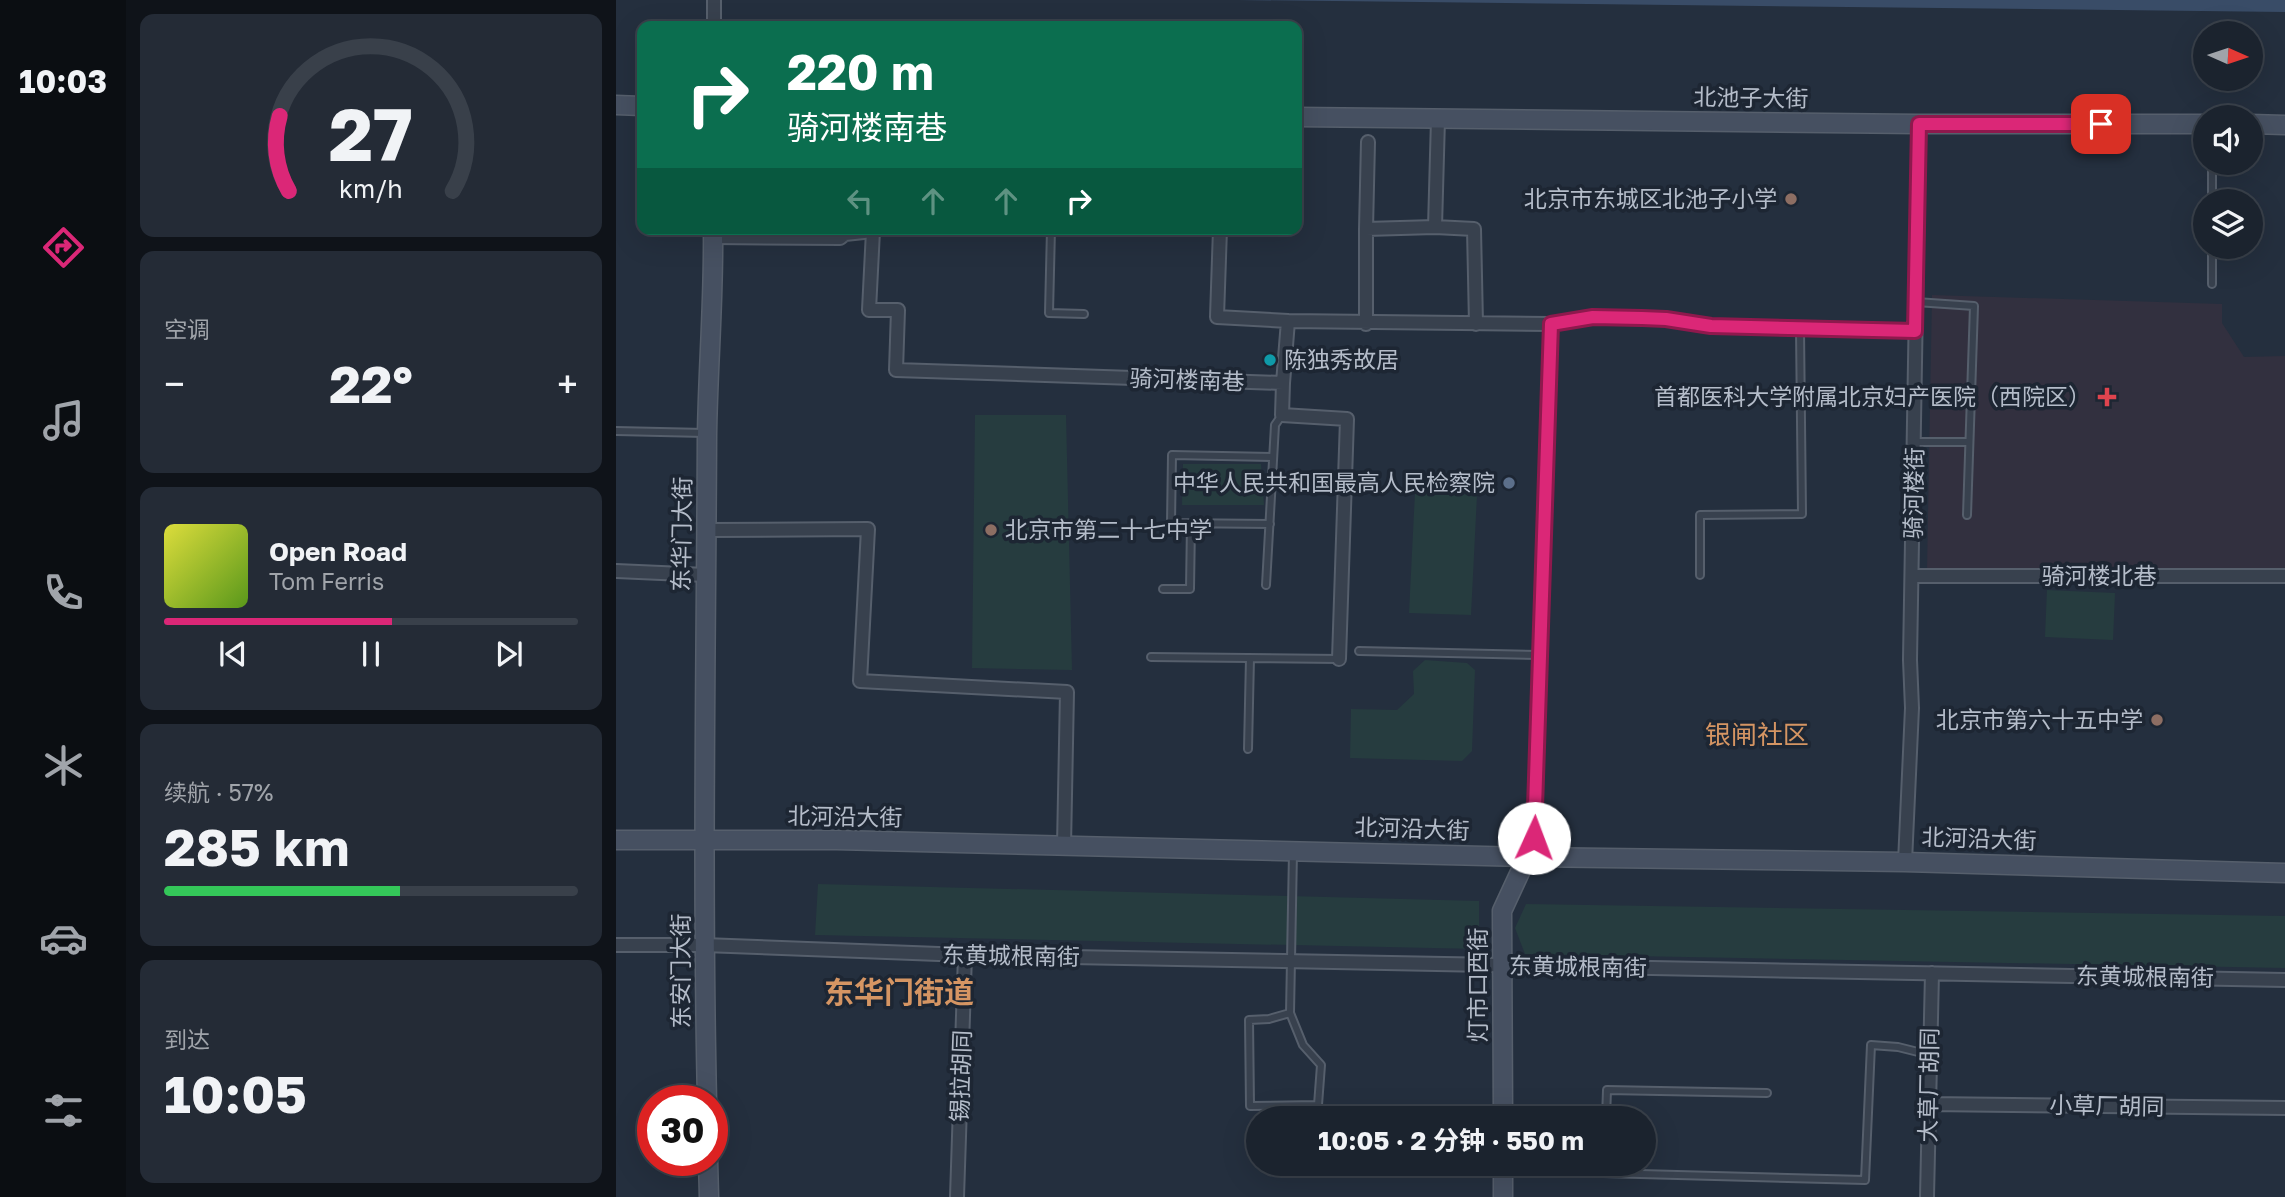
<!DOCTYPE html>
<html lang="zh">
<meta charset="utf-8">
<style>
:root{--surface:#1b232e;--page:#242b36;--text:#f1f3f6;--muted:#a0a4aa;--line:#39404a;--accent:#db2777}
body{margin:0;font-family:"Golos Text","Noto Sans SC",sans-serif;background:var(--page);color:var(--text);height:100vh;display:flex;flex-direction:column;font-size:26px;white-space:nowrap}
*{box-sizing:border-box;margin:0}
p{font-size:23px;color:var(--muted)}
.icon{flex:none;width:38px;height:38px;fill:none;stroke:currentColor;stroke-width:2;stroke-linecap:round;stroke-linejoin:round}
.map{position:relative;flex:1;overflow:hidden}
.side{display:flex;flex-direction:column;gap:14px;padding:14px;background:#0f1319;width:490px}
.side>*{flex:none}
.top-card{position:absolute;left:21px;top:21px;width:665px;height:214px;border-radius:14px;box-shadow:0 7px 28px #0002,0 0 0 2px var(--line);background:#0b6e4f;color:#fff;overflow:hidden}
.needle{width:46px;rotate:93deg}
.fabs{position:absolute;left:1577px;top:21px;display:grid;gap:14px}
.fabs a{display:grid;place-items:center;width:70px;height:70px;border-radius:50%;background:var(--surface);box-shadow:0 7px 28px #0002,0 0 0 2px var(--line);font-size:35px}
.speed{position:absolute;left:21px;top:1085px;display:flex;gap:14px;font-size:35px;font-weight:700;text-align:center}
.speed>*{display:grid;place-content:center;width:91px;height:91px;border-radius:50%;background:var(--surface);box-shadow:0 7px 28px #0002,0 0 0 2px var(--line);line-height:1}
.speed .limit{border:10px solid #d22;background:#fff;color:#111}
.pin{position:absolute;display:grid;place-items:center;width:60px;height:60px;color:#fff;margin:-30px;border-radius:14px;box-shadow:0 4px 10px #0006}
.me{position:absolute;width:77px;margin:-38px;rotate:2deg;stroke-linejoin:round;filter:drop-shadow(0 0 5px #0008)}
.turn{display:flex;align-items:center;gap:24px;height:147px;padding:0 35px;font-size:32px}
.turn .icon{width:91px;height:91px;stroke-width:2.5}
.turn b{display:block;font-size:49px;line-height:60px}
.lanes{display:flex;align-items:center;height:66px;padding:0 35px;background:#0003;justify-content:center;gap:35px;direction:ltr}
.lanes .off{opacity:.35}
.big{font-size:52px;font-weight:700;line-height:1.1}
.side .widget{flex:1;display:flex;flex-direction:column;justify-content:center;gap:10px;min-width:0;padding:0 24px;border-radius:14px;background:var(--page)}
.side .dial{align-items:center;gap:0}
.dial svg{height:182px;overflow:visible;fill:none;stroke:var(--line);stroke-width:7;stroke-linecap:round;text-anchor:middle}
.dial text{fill:var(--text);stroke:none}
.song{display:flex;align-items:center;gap:21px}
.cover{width:84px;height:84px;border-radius:10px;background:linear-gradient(135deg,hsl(60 70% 55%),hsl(90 70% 35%))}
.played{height:7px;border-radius:4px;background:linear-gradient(90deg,var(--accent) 55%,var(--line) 55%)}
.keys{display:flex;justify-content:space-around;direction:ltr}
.heat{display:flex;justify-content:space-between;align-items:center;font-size:38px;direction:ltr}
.charge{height:10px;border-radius:5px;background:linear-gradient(90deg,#34c759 57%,var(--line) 0)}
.trip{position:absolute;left:630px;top:1106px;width:410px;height:70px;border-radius:35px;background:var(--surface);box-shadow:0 7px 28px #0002,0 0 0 2px var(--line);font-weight:700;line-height:70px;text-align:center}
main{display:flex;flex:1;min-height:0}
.tabs{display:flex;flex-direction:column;width:126px;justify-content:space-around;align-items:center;background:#0b0e12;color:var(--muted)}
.tabs .icon{width:49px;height:49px}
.tabs .active{color:var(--accent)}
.tabs b{font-size:32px;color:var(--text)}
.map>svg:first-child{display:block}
.medical{fill:#32303f}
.green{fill:#263c3f}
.water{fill:#394c67}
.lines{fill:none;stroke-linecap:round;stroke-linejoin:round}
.lane-casing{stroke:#565f6c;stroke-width:10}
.street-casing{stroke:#565f6c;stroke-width:16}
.secondary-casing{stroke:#565f6c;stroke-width:21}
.lane{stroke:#38414e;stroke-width:6}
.street{stroke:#38414e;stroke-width:12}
.secondary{stroke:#465061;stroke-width:18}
.route-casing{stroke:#8e194d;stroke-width:18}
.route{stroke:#db2777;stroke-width:12}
.education-dot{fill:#8d6e63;stroke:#1d2633;stroke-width:2.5}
.culture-dot{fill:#0f9aa8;stroke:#1d2633;stroke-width:2.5}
.health-dot{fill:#e0444e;stroke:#1d2633;stroke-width:2.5}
.service-dot{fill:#5c6f8a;stroke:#1d2633;stroke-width:2.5}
.labels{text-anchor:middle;stroke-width:7;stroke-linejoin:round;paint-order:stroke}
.street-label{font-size:23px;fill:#b4bcc9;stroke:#1d2633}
.poi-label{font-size:23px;fill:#b4bcc9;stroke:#1d2633;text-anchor:end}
.quarter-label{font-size:26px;fill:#d59563;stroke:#1d2633}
.district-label{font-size:30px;font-weight:bold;fill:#d59563;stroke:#1d2633}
</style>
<main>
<nav class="tabs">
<b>10:03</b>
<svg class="icon active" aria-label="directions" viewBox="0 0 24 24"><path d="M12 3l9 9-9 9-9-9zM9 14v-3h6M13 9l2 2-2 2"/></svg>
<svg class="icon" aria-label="music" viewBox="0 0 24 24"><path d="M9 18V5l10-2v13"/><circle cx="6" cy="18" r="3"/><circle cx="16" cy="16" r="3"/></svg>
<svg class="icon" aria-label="phone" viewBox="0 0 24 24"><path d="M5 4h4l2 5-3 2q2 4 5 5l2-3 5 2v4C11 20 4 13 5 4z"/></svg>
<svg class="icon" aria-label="climate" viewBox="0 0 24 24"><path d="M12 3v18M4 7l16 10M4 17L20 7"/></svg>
<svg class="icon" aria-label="car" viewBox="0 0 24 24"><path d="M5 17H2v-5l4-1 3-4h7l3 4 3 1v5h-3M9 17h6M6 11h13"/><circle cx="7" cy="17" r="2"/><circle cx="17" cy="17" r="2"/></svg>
<svg class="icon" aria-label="filters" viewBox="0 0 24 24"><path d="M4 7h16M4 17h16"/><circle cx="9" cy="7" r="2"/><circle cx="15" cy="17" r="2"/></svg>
</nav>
<section class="side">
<div class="widget dial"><svg viewBox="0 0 100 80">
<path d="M14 69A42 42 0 1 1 86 69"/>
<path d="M14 69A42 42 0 0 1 10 36" stroke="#db2777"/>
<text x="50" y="56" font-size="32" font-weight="700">27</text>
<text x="50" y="72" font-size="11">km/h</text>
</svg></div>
<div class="widget"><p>空调</p>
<div class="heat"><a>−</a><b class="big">22°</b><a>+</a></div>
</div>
<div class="widget">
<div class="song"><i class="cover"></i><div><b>Open Road</b><p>Tom Ferris</p></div></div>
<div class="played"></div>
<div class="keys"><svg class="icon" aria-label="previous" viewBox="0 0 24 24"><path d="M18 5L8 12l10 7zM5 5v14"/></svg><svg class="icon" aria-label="pause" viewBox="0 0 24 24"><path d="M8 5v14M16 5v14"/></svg><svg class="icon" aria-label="next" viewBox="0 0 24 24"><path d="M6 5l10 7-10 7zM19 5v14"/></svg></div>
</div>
<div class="widget"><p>续航 · 57%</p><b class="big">285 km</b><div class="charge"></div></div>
<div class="widget"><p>到达</p><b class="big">10:05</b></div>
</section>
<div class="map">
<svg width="1669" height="1197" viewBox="0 0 1669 1197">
<rect width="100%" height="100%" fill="#242f3e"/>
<path class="medical" d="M1316,295l290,9v19l22,34 41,-1v214l-358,1z"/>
<path class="green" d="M359,415h91l6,255 -100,-2z
M567,464h78l3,41h-82z
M799,492l62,3 -6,120 -62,-2z
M1431,590l68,3 -2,47 -68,-3z
M809,660l42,3 8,7 -3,81 -10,10 -112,-3 1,-49 46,1 17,-16 -1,-23z
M202,884l661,17v48l-664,-14z
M910,904l759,12v52l-760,-14 -10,-26z"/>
<path class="water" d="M622,0h1047v12z"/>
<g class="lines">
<g class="lane-casing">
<path id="lane" d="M1596,163v38
M435,229l-2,84 35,1
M1596,247v37
M1300,302l58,4 -7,209
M0,431l89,2
M1298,442h55
M654,524l-99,-1 1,-68 101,2
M1084,575v-60l102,-1 -2,-185
M650,585l9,-160 7,-10
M547,589h27l1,-66
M743,651l180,4
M535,657l188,2
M632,749l2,-91
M674,1013l13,32 18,20 -3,40 -68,1 -1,-86 20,-1 21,-6 3,-161
M990,1118l1,-28 160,3
M988,1164l-1,9 262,7 6,-135 27,2 32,8"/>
</g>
<g class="street-casing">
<path id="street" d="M98,26v-26
M822,119l-3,108 39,2 2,95
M604,229l-3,88 71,4
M750,229l2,-87
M97,237l127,1 5,-4 28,-3 -4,79h29l-2,60 387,13 5,-62 263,3 42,-7 73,2 45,7 204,5
M750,324v-95l69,-2
M667,383l-1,32 65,4 -8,240
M92,530l160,-1 -8,152 207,11 -3,154
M0,571l90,4
M1296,576h373
M911,857l7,-19 17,-514
M1289,862l7,-154 -2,-48 9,-536
M0,945h88l261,10 1320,25
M1313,1104l356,4
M341,1197l8,-242
M1311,1197l5,-224"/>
</g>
<g class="secondary-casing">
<path id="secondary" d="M0,105l26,1
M681,117l622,7h286
M1634,124l35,1
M0,840h221l690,17 378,5 380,11
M91,1101c-5,-222 -1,-444 0,-666 1,-68 7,-137 6,-206
M887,1118l-1,-207 25,-54
M92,1160l1,37
M887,1164v33"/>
</g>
<use href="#lane" class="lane"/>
<use href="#street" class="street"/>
<use href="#secondary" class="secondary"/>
</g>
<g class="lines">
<g class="route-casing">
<path id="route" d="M918,838l17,-514 42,-7 49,1 24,1 45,7 204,5 4,-207h182"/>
</g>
<use href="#route" class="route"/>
</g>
<g class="education-dot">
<circle cx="1175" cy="199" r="7"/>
<circle cx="375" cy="530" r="7"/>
<circle cx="1541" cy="720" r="7"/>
</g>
<circle class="culture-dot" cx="654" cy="360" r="7"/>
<path class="health-dot" d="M1487.5 386.5h7v7h7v7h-7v7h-7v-7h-7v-7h7z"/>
<circle class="service-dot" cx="893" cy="483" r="7"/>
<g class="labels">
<g class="street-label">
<text transform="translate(1135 98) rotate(1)" y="8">北池子大街</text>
<text transform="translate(571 380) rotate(2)" y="8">骑河楼南巷</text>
<text transform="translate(1298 493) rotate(-89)" y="8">骑河楼街</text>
<text transform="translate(66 534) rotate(-89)" y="8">东华门大街</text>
<text x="1483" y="584">骑河楼北巷</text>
<text transform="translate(229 817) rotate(1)" y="8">北河沿大街</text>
<text transform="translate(796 829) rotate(2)" y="8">北河沿大街</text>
<text transform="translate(1363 839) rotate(2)" y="8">北河沿大街</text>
<text transform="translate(395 956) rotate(1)" y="8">东黄城根南街</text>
<text transform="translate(962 967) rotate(1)" y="8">东黄城根南街</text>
<text transform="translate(65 971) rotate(-90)" y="8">东安门大街</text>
<text transform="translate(1529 977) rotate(1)" y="8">东黄城根南街</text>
<text transform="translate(862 985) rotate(-90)" y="8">灯市口西街</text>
<text transform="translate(345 1076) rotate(-88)" y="8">锡拉胡同</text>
<text transform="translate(1313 1085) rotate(-89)" y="8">大草厂胡同</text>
<text transform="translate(1491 1106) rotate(1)" y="8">小草厂胡同</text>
</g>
<g class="poi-label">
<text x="1161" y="207">北京市东城区北池子小学</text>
<text x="668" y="368" text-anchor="start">陈独秀故居</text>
<text x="1475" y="405">首都医科大学附属北京妇产医院（西院区）</text>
<text x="879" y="491">中华人民共和国最高人民检察院</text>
<text x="389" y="538" text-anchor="start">北京市第二十七中学</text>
<text x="1527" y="728">北京市第六十五中学</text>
</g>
<g class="quarter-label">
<text x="1141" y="744">银闸社区</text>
</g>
<g class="district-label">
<text x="283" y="1003">东华门街道</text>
</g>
</g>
</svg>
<div class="fabs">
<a><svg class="needle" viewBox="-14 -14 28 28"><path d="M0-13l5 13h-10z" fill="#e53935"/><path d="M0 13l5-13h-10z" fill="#a0a4aa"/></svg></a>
<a><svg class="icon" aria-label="sound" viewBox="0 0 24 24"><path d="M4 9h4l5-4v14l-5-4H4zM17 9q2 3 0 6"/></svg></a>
<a><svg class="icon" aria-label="layers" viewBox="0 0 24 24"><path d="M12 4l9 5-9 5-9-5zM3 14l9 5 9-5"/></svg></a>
</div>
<div class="speed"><div class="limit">30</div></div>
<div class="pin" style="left:1485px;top:124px;background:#d93025"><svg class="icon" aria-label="arrive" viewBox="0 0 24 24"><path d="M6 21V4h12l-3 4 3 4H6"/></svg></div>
<svg class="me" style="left:918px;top:838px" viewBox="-20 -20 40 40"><circle r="19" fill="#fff"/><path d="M0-13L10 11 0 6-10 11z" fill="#db2777"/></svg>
<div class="trip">10:05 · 2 分钟 · 550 m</div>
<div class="top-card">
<div class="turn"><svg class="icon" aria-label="right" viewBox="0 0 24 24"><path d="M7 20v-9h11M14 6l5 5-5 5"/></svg><div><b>220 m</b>骑河楼南巷</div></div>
<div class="lanes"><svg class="icon off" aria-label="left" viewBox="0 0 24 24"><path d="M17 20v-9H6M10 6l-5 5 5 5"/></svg><svg class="icon off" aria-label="ahead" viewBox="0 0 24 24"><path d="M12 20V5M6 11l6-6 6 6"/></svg><svg class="icon off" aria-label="ahead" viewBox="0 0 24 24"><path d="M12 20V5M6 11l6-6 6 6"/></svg><svg class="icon" aria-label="right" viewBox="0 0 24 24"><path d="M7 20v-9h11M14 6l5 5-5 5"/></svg></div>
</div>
</div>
</main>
